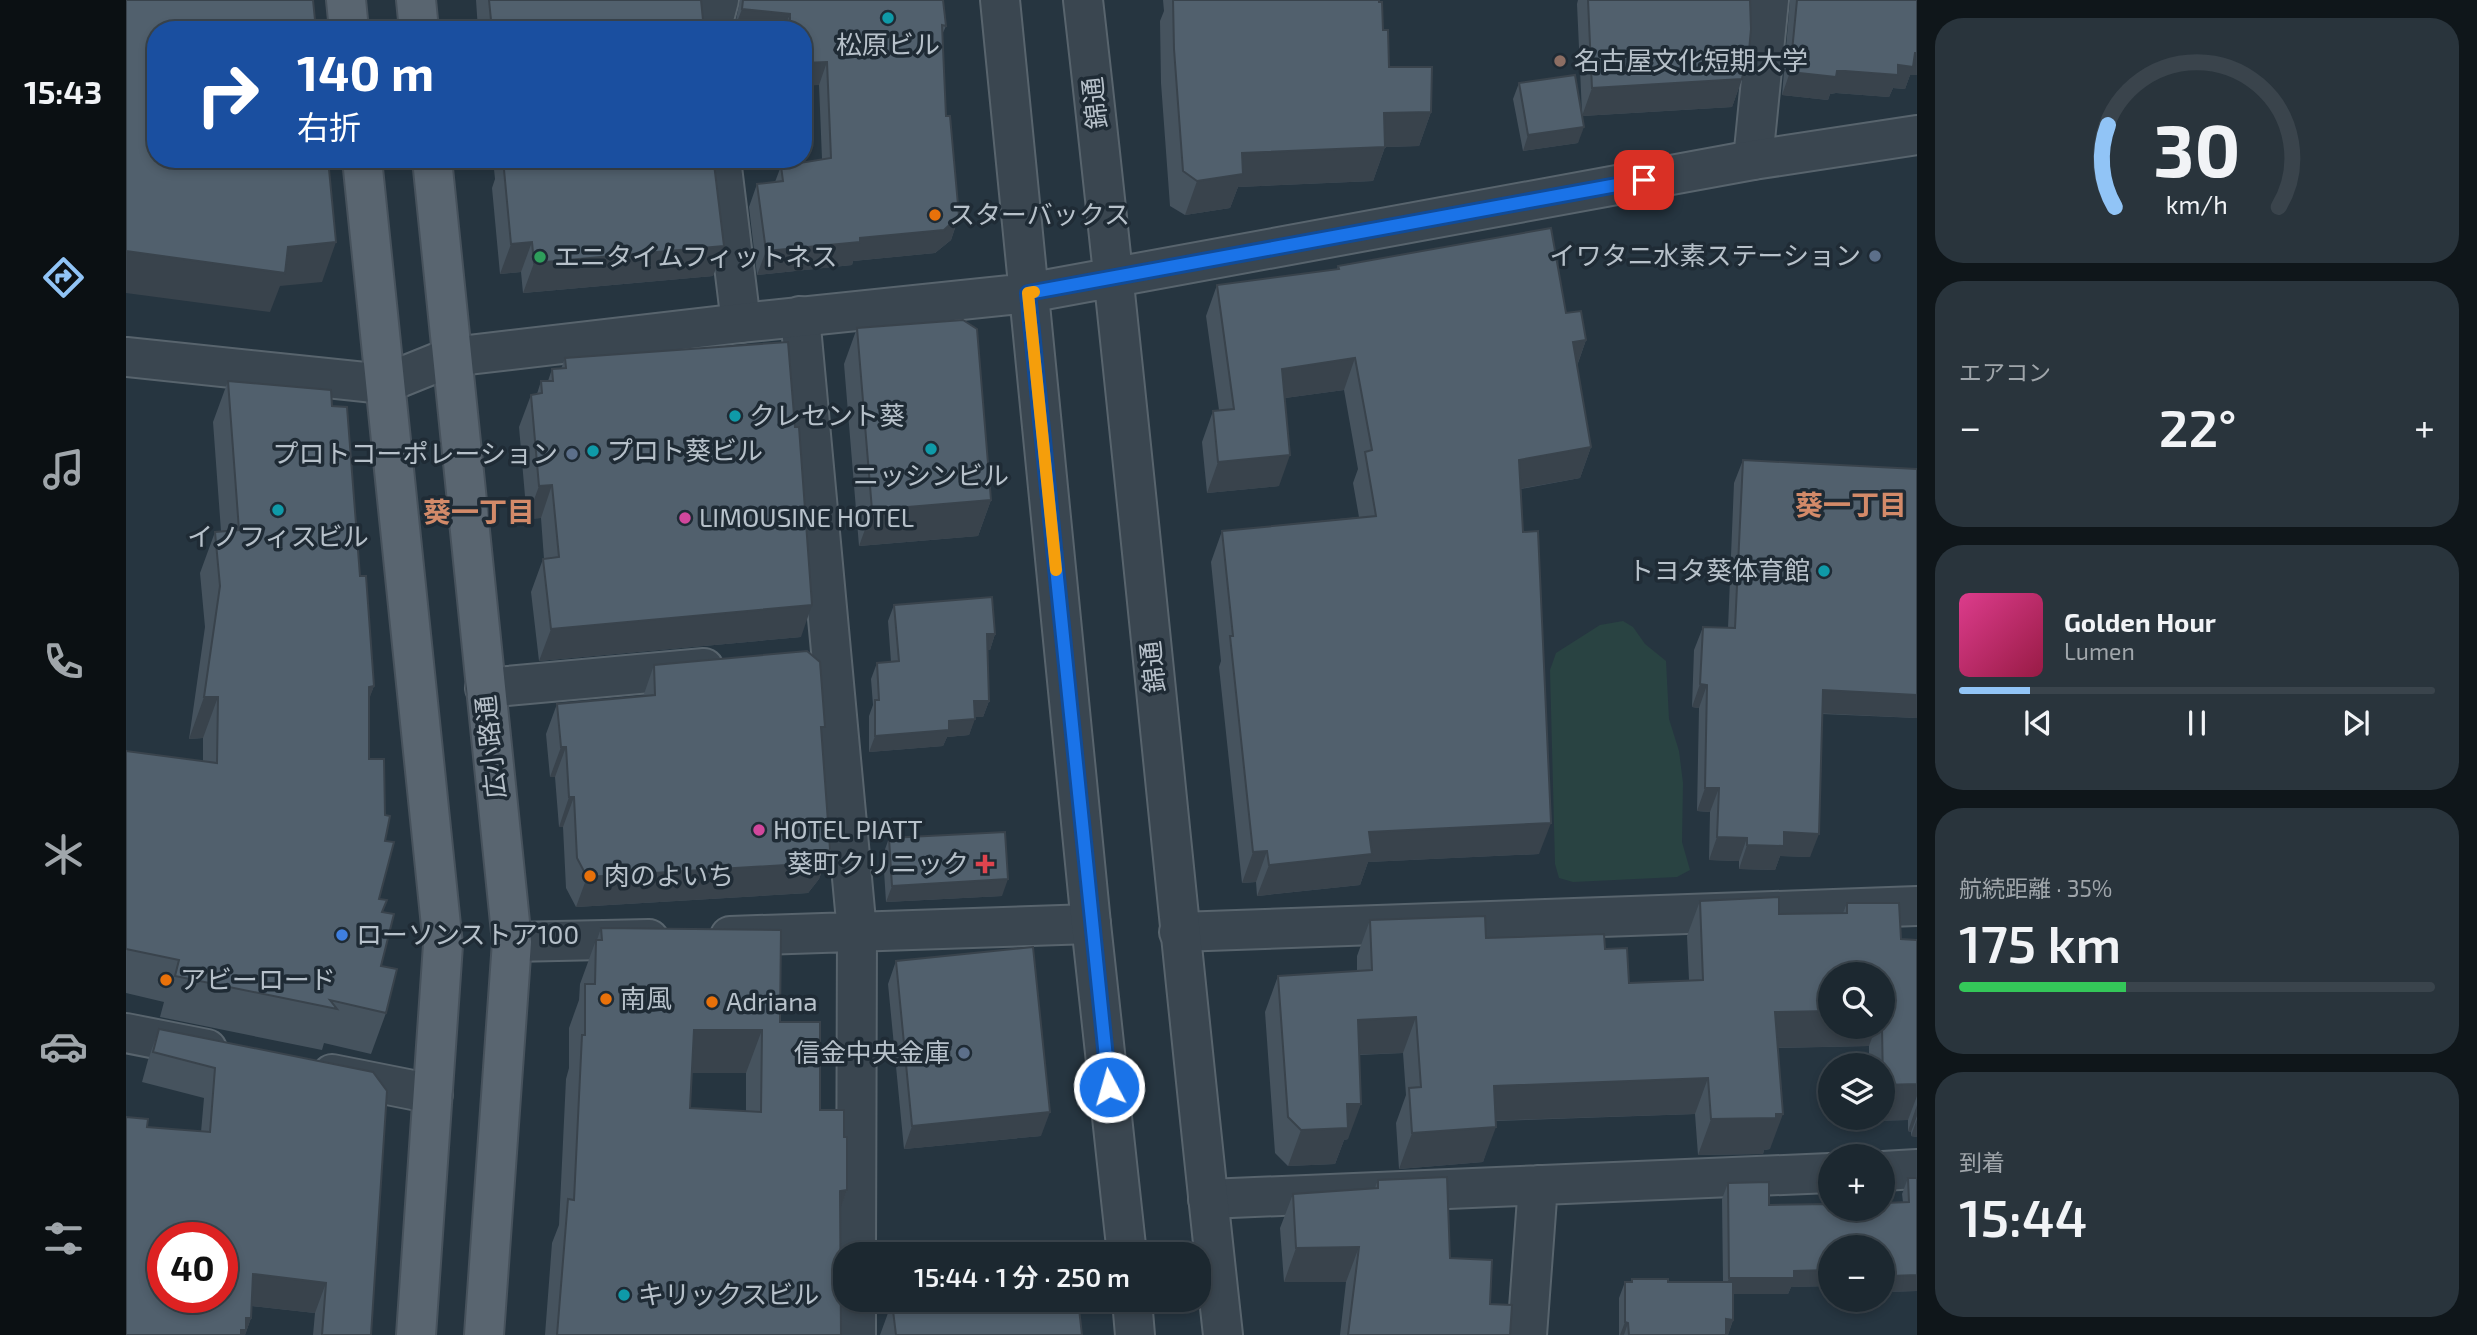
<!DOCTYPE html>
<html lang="ja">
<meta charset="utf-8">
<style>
:root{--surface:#1c2830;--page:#29343c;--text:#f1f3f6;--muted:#a0a6ab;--line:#3a444c;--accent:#91c4f6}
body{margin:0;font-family:"Exo 2","Noto Sans JP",sans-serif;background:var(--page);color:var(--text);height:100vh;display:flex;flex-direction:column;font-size:26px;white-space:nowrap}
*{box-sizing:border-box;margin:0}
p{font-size:23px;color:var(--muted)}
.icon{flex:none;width:38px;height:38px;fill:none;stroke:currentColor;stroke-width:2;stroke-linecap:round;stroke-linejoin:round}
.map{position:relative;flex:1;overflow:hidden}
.side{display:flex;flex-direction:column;gap:18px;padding:18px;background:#0f161a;width:560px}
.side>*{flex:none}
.banner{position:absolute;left:21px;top:21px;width:665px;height:147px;border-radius:28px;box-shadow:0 4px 10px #0003,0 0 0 2px var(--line);background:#1a4fa0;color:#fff;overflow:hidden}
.controls{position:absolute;left:1692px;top:962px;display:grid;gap:14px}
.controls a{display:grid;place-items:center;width:77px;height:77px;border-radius:50%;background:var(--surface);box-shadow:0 4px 10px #0003,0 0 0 2px var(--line);font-size:35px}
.speed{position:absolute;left:21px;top:1222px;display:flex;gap:14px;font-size:35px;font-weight:700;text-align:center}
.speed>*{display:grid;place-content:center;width:91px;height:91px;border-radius:50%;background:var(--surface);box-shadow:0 4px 10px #0003,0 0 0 2px var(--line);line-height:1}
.speed .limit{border:10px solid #d22;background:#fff;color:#111}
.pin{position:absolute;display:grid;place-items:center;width:60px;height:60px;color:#fff;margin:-30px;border-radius:14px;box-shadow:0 4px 10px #0006}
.me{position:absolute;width:77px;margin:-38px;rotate:354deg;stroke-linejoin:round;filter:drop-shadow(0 0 5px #0008)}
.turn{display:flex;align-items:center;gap:24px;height:147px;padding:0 35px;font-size:32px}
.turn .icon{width:91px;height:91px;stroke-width:2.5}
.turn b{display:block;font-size:49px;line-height:60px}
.big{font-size:52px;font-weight:600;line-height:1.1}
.side .card{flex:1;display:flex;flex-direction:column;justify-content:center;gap:10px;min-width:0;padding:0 24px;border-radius:28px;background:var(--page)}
.side .dial{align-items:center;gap:0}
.dial svg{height:182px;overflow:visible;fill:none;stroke:var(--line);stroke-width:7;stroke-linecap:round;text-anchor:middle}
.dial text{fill:var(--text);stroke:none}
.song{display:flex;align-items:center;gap:21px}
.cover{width:84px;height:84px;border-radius:10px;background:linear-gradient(135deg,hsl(330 70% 55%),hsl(340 70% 35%))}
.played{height:7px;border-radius:4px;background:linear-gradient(90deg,var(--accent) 15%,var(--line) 15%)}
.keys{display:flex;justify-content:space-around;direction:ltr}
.heat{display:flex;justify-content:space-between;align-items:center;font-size:38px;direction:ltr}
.charge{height:10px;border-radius:5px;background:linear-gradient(90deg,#34c759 35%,var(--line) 0)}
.trip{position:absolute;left:707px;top:1242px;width:378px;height:70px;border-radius:28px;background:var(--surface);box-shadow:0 4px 10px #0003,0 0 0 2px var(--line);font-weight:600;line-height:70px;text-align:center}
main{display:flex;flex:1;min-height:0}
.tab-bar{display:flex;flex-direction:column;width:126px;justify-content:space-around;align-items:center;background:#0b1013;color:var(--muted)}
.tab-bar .icon{width:49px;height:49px}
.tab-bar .on{color:var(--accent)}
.tab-bar b{font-size:32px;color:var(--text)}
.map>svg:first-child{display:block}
.green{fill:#294342}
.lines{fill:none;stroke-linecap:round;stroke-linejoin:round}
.minor-casing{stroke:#58646d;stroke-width:42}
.tertiary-casing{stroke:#58646d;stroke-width:42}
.primary-casing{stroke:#47525c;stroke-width:42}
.minor{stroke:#3a4650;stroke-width:38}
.tertiary{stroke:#3a4650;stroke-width:38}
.primary{stroke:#596570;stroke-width:38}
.wall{fill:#46535e;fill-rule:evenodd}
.shaded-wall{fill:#39434c}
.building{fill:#51606d;stroke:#39434c;stroke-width:2;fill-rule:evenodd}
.route-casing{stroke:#114b97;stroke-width:18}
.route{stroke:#1a73e8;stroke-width:12}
.slow{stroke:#f59e0b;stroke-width:12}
.culture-dot{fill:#0f9aa8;stroke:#1f2b35;stroke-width:2.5}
.education-dot{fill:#8d6e63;stroke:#1f2b35;stroke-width:2.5}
.food-dot{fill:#e8710a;stroke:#1f2b35;stroke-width:2.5}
.service-dot{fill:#5c6f8a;stroke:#1f2b35;stroke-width:2.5}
.leisure-dot{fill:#2e9e5b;stroke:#1f2b35;stroke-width:2.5}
.hotel-dot{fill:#d1479c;stroke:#1f2b35;stroke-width:2.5}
.health-dot{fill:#e0444e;stroke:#1f2b35;stroke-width:2.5}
.shop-dot{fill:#3f7fe0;stroke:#1f2b35;stroke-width:2.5}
.labels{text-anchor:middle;stroke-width:7;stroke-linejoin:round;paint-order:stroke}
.poi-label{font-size:26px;fill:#b7c1ca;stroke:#1f2b35;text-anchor:start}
.street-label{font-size:26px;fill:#b7c1ca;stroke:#1f2b35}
.neighbourhood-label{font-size:28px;font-weight:bold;fill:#d38a69;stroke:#1f2b35}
</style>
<main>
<nav class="tab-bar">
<b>15:43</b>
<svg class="icon on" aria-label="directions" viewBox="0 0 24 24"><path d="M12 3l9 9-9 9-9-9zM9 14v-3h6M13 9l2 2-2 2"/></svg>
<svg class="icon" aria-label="music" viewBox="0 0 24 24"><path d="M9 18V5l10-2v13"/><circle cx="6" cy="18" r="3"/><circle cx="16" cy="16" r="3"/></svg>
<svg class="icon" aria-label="phone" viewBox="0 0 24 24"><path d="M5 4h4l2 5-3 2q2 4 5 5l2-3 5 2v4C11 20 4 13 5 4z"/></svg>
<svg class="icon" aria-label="climate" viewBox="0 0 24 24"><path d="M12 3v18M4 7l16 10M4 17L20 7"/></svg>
<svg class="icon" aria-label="car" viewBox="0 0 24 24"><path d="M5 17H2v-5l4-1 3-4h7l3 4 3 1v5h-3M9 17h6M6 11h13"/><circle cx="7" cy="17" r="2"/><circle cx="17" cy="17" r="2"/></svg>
<svg class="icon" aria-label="filters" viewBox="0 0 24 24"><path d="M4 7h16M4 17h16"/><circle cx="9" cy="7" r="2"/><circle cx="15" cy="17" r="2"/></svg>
</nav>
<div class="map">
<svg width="1791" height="1335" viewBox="0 0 1791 1335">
<rect width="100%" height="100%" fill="#263540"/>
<path class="green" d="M1497,621l10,6 12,17 21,17 3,58 10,32 4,32 -1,59 8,28 -13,7 -104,5 -14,-4 -4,-14 -5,-194 6,-17 44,-28z"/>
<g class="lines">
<g class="minor-casing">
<path id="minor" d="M585,30l8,-30
M595,159l20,164
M1627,160l16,-160
M674,316l57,616 -1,323
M359,688l219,-20
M1053,932l738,-26
M604,936l361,-12
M386,942l137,-3
M0,1033l81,16
M206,1074l101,20
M1757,1171l34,-2
M1082,1199l622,-26
M730,1335v-35
M1401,1335l11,-150"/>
</g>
<g class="tertiary-casing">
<path id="tertiary" d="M874,0l91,924 36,331
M957,0c51,445 91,890 140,1335
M0,357l258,27 67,-27 290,-34 287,-30 725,-133 164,-25
M1006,1300l3,35"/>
</g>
<g class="primary-casing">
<path id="primary" d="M220,0l3,30
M290,0l3,30
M236,159l81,786 -27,390
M306,159l80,783 -28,393"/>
</g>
<use href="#minor" class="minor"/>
<use href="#tertiary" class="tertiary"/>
<use href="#primary" class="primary"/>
</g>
<path class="wall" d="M350,0h225l3,30h-226z
M614,0h203l3,26 -4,9 4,81 13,100 -8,24 -16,13 -82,8 -1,4 -95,10 -8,-68 8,-23 18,-2 6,-16 41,-7 -3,-74 -16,-55h-69z
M1037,0h216l10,67 42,45 -12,34 -34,1 -12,34 -135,6 -8,21 -45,7 -15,-9 -9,-123 -1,-62 4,-10z
M1452,0h172l-2,62 -16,45 -150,9 -4,27 -55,8 -10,-52 6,-16 63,30 -5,-109z
M1664,0h127v75h-7l-5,14 -12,-1 -4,9 -53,-4 -6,1 -2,6 -46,-5z
M367,159h217l14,87 -11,30 -190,17 -2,-21 -21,2 -8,-86 3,-9z
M1212,266l228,47 20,27 -9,26 14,81 -11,31 -59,11 18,365 -171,8 -8,23 -103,11 -1,-14 -14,1 -23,-216 2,-6 -10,-99 11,-31 137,-14 -6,-34 5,-14 -14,-79 -59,8 -6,88 -72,7 -5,-51 11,-31 6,-1 -13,-94 11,-31 120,-16z
M731,328l134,172 -13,36 -119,10 -15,-182z
M439,358l236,279 -262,24 -8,-69 12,-33h1l-3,-41 -14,1 -8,-92 12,-32 6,-1 4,-13h7l4,-12h9z
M102,381l104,25 28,170 14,110 -5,12v61l16,82 -6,58 3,13 -1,54 5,47 -15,41 -47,-11 -2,7 -162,-33 4,-15 -38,-9v-242l77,10v-23l-14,1 16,-112 -5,-54 15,-41 6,-1 -8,-109z
M1617,460l174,9v249l-95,-4 -12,143 -30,-1 -5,14 -36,-1v-8l-30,-1 1,-48 -13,-1 2,-103 -7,-1 2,-57 9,-23 25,1 6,-145z
M768,605l101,29 -5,16h-3l2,51 -6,16h-8l-6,18 -22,2 -4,9 -74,6v-36l4,-11 -2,-26 6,-16 14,-1 -3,-41z
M528,665l168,71 8,113 -11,30 -11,14 -232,14 -10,-19 -3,-61h-4l-4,-50h-5l-4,-43 11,-30 86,-7z
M763,838l113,58 -116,6 -3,-47z
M1574,901l79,13 64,-1 4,-10 54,36 16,1v197l-6,-1v-4l-3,-1v-11l-38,1v-3h13v-52h-14v-20l-91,2 -8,101 -6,1 -1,4 -65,1 -3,-41 -199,7 -13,41 -84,7 -3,-46 10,-28 -3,-42 -44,2 -11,84 -4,1 -9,24 -47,2 -13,-13 -10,-141 13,-36 79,-5v-15l13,-36 116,18 119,11 24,34 60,-3 -2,-44zM1757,975v52h-53z
M475,928l179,94 40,88 27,80 -7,18 1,127h-296l7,-92 7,-18 7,-146 3,-11v-40l10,-28 1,-16 16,-44h1zM566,1073h54v38l-56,-3z
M770,961l145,175 -137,13 -16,-165z
M33,1029l214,43 -2,263h-58l2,-22 -63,-7 -1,12 -6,17h-119l21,-208 54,5 3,-34 -62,-16 6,-22z
M1782,1178l9,113 -33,1v-8l-54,-36v38l-39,1 -3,7h-55v26l-5,15h-109v-37l6,-16h6l1,-3 36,3h55l-1,-83 6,-16 41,22 134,-3 -1,-8z
M1252,1180l72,78 40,46 20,31h-170l6,-53h-62l-4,-54 13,-34 82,-6z
M766,1302l190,33h-202z"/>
<path class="shaded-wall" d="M616,9l48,5 -6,16h-50z
M1789,53h2v22h-7l-5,14 -12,-1 -4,9 -53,-4 -6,1 -2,6 -46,-5 8,-23 47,-1 61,-6z
M701,62l-8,23 -16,1v-23z
M1619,62h3l-16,45 -150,9 10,-28z
M1305,112l-12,34 -34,1 -12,34 -135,6 -8,21 -45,7 12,-34 45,-28 142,-40z
M1458,127l-6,16 -55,8 5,-16z
M833,216l-8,24 -16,13 -82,8 -1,4 -95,10 9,-24 94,-13z
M210,242l-14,40 -42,4 -10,26 -144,-19v-42l162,-4z
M406,242l-11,30 -21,2 11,-30z
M598,246l-11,30 -190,17 11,-30z
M1460,340l-11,31 -2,-29z
M1229,358l-11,32 -74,10 12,-31z
M1465,447l-11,31 -72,13 11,-31z
M1164,455l-11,31 -72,7 11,-31z
M426,485l-11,33 -14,1 12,-33z
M865,500l-13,36 -119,10 13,-36z
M686,605l-11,32 -262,24 12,-32z
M861,634h8l-5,16h-9z
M1574,684l7,1 -8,23 -7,-1z
M248,686l-15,41 10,-40z
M1697,690l94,5v23l-102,-5z
M78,697h14l-15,41 -14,1z
M848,701h15l-6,16h-15z
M849,719l-6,16 -22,2 -4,9 -74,6 6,-16 74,-15z
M435,747h5l-11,30h-5z
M1579,788h14l-9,24 -13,-1z
M443,797h5l-11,30h-4z
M1425,823l-12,31 -171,8 -8,23 -103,11 12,-31 100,-33z
M1658,832l35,2 -9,23 -30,-1 -5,14 -36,-1 8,-24z
M1591,837l30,1 -8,23 -30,-1z
M704,849l-11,30 -11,14 -232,14 11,-30z
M1141,851l-11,31 -14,1 11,-31z
M882,879l-6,17 -116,6 6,-16z
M1704,1011v16h46l-7,19 -107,2 13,-36z
M1290,1017l-13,36 -58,2 13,-35z
M568,1030h68l-16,43h-68z
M1582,1078l-13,36 -214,7 13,-35z
M1791,1084v12l-9,24 -38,1 1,-3h12v-33z
M1221,1104h14l-13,35 -4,1 -9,24 -47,2 13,-36z
M1791,1105v11l-6,16 -3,-1z
M924,1112l-9,24 -137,13 8,-23z
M1657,1114l-13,35 -6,1 -1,4 -65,1 13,-36z
M1791,1119v18l-6,-1z
M1370,1127l-13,35 -84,7 13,-36z
M721,1190l-16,44 9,-43z
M1233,1247l-13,35h-62l12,-34z
M1757,1268h7l-6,16h-1z
M1704,1270v16l-39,1 -3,7h-65l6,-16 65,-7z
M127,1274l73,9 -11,30 -73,-8z
M1791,1275v16l-33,1 6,-16z
M120,1318h5l-6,17h-6z
M1600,1319l7,1 -5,15h-8z
M1499,1322l3,1 -4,12h-4z"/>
<path class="building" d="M0,0h187l3,30h-160v129h172l8,83 -48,5 -3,26 -159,-22z
M363,0h212l3,30h-212z
M617,0h200l3,26 -4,-1 4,91h4l9,100 -15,14 -84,8v4l-94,9 -9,-67 26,-3 -2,-15 50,-8 -4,-96 -24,1v-33h-13v-16l-48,-5z
M1047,0h206v2h3l1,28h5l1,37h43l-1,45 -47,1 1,34 -143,6 1,21 -46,7 -14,-10 -9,-122z
M1462,0h162l1,29 -3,33h-3l-3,17 -150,9z
M1671,0h120v53h-2l-2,14 -15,-2v10l-53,-4h-8l-1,6 -46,-5z
M1449,75l9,52 -56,8 -9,-52z
M377,159h207l1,5h3l10,82 -190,17 -2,-21 -21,2z
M1425,228l15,85 15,-2 5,29 -13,2 18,105 -72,13 4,72 15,-1 13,292 -182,9 3,22 -103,11 -2,-14 -14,1 -23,-216h3l-11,-105 154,-15 -11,-64 7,-2 -17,-92 -73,11 8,86 -72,7 -5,-51 21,-2 -17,-124 122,-16 -1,-3z
M837,320l14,9 14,171 -119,10 -15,-182z
M662,342l7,85h4l13,178 -261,24 -8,-70 16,-2 -7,-72 -13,1 -8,-91 11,-2 -1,-12h12l-1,-12 14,-1 -1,-10z
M102,381l103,9 1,16 15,1 13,169h6l8,110 -5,1v72h15l1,56 5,1 -5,25 9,1 -15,57 8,1 -5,12 12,2 -13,52 16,3 -11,44 -56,-13 7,9 -162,-33 4,-16 -53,-11v-198l91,12 1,-66h-14l16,-111 -5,-54 24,-2z
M1617,460l174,9v226l-94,-5 -4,144 -35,-2v14l-37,-1v-7l-30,-1 2,-49h-14l2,-103 -7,-1 3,-57 32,1z
M866,597l3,37h-8l2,67h-15l1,18 -26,2v9l-74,6v-36h4l-2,-37 22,-2 -5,-56z
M681,651l13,11 5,65h-4l9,122 -11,14 -232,14 -10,-19 -3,-61h-5l-3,-50h-5l-4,-43 98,-9 -1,-30z
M879,832l3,47 -116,7 -3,-48z
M1653,897v17l68,-1v-10h52l2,36 16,1v144l-34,1 -1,-58h1v-52h-53v36l-55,1 8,102h-7v4l-65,1 -3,-41 -214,8 2,41 -84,6 -3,-45 12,-1 -5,-70 -58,3 3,84h-14l1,24 -47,2 -13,-13 -10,-141 94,-6 -2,-50 115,-4 1,22 118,-4 1,15 22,-1 2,35 74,-3 -3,-79z
M475,928l180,2 -1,92h40v88h24v27h3v53l-7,1 1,144h-284l11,-136 6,1 8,-165h3v-51h10l1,-44h6zM568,1030h68l-1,82 -71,-4z
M907,947l17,165 -138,14 -16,-165z
M33,1029l214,43 14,19 -16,244h-49l4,-52 -73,-9 -2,44h-5v12h-5v5h-115v-218l22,2 -1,8 63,5 5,-64 -62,-16zM37,1237h59v60h-59z
M1321,1177l3,81 42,2 -2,44 22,1 -2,30h-162l11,-88 -63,1 -3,-54 85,-6v-8z
M1782,1178h9v97l-27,1v-8h-7v-20h-53v22l-36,1v7h-65l-1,-95 41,-1v23l61,-1v5h53v-6l26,-1z
M1506,1279h36v3h65v38l-7,-1v16h-97l-1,-12 -3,-1v-40h7z
M782,1300h170l4,35h-186l-4,-33z"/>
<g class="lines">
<g class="route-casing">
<path id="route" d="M983,1087l-81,-794 616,-113"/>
</g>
<use href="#route" class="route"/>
<path class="slow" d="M908,292l-6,1 28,277"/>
</g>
<g class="culture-dot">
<circle cx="762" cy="18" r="7"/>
<circle cx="609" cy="416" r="7"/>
<circle cx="805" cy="449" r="7"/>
<circle cx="467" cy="451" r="7"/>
<circle cx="152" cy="510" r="7"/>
<circle cx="1698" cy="571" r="7"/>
<circle cx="498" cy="1295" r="7"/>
</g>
<circle class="education-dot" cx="1434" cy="61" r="7"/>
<g class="food-dot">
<circle cx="809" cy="215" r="7"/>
<circle cx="464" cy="876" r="7"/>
<circle cx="40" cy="980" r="7"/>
<circle cx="480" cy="999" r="7"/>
<circle cx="586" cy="1002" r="7"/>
</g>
<g class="service-dot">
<circle cx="1749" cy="256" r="7"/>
<circle cx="446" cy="454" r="7"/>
<circle cx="838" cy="1053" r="7"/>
</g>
<circle class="leisure-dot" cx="414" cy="257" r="7"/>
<g class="hotel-dot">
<circle cx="559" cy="518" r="7"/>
<circle cx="633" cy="830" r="7"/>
</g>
<path class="health-dot" d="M855.5 853.5h7v7h7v7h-7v7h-7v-7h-7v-7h7z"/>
<circle class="shop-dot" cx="216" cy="935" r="7"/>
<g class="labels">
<g class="poi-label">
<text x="762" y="54" text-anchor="middle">松原ビル</text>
<text x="1448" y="70">名古屋文化短期大学</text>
<text x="823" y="224">スターバックス</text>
<text x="1735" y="265" text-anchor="end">イワタニ水素ステーション</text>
<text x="428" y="266">エニタイムフィットネス</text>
<text x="623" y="425">クレセント葵</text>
<text x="481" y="460">プロト葵ビル</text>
<text x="432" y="463" text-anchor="end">プロトコーポレーション</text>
<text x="805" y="485" text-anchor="middle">ニッシンビル</text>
<text x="573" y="527">LIMOUSINE HOTEL</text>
<text x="152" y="546" text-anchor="middle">イノフィスビル</text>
<text x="1684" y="580" text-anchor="end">トヨタ葵体育館</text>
<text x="647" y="839">HOTEL PIATT</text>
<text x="843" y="873" text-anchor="end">葵町クリニック</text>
<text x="478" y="885">肉のよいち</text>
<text x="230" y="944">ローソンストア100</text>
<text x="54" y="989">アビーロード</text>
<text x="494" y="1008">南風</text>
<text x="600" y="1011">Adriana</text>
<text x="824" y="1062" text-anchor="end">信金中央金庫</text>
<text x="512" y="1304">キリックスビル</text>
</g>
<g class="street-label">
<text transform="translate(969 103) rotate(-96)" y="9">錦通</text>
<text transform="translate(1027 667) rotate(-96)" y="9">錦通</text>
<text transform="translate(365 747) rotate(-96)" y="9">広小路通</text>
</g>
<g class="neighbourhood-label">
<text x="1725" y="515">葵一丁目</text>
<text x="353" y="522">葵一丁目</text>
</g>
</g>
</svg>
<div class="controls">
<a><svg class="icon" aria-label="search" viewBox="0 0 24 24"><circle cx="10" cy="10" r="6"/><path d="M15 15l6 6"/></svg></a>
<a><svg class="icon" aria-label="layers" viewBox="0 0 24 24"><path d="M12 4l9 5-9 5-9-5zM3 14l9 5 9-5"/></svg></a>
<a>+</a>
<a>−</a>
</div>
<div class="speed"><div class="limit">40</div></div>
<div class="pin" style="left:1518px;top:180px;background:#d93025"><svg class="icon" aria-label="arrive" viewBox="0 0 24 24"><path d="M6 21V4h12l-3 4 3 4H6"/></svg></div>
<svg class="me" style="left:983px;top:1087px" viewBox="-20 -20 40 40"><circle r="17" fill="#1a73e8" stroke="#fff" stroke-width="3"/><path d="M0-11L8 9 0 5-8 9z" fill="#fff"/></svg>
<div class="trip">15:44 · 1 分 · 250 m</div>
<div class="banner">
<div class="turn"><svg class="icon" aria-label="right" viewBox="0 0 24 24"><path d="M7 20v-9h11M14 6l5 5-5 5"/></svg><div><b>140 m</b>右折</div></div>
</div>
</div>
<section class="side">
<div class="card dial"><svg viewBox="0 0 100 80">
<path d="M14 69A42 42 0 1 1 86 69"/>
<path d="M14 69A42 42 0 0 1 11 33" stroke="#91c4f6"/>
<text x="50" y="56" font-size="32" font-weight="700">30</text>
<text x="50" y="72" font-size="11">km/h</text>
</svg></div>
<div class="card"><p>エアコン</p>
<div class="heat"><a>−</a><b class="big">22°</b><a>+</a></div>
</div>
<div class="card">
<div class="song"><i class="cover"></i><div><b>Golden Hour</b><p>Lumen</p></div></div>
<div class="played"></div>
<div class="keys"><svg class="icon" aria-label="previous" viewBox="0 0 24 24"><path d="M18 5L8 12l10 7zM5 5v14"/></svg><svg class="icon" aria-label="pause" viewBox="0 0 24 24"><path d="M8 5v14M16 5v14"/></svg><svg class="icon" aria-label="next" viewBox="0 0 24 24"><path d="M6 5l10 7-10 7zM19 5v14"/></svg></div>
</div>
<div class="card"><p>航続距離 · 35%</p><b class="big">175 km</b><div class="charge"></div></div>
<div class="card"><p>到着</p><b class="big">15:44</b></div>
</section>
</main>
